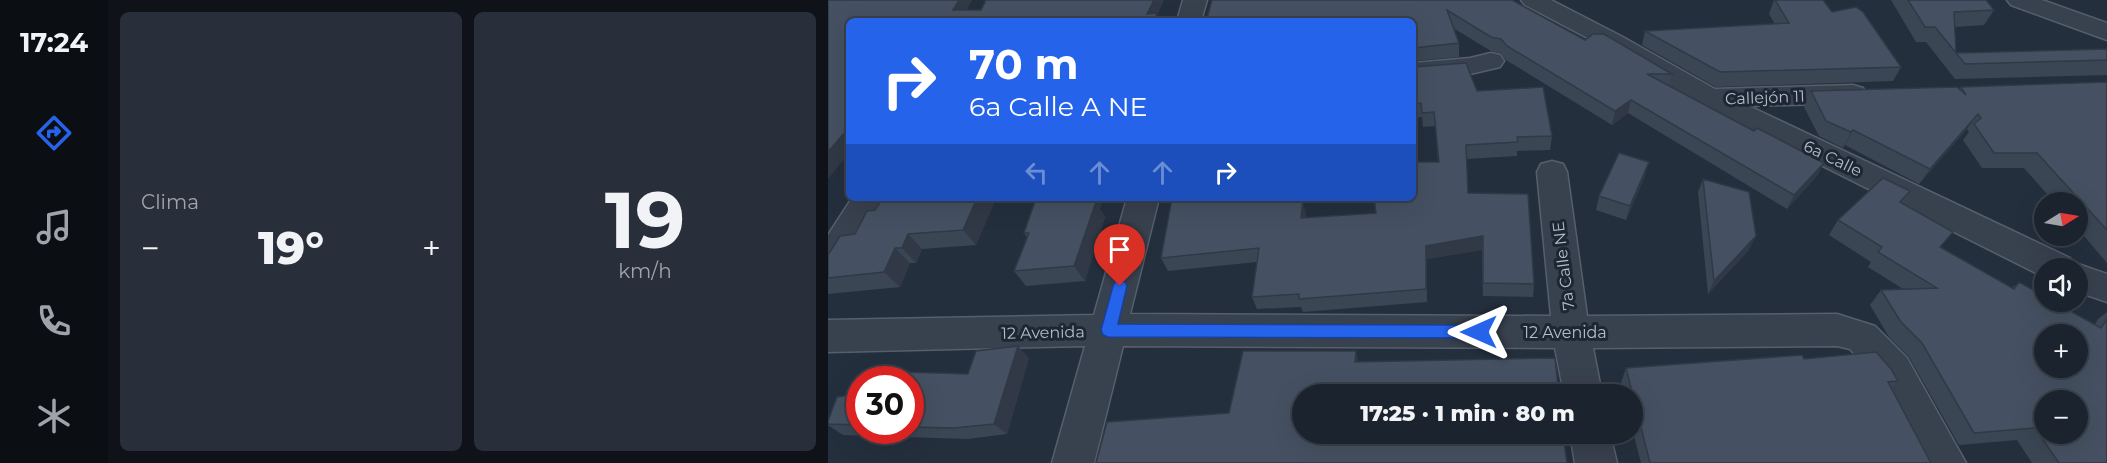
<!DOCTYPE html>
<html lang="es">
<meta charset="utf-8">
<style>
:root{--surface:#1b232e;--page:#282f3a;--text:#f1f3f6;--muted:#a0a4aa;--line:#39404a;--accent:#2563eb}
body{margin:0;font-family:Montserrat,sans-serif;background:var(--page);color:var(--text);height:100vh;display:flex;flex-direction:column;font-size:22px;white-space:nowrap}
*{box-sizing:border-box;margin:0}
p{font-size:20px;color:var(--muted)}
.icon{flex:none;width:33px;height:33px;fill:none;stroke:currentColor;stroke-width:2;stroke-linecap:round;stroke-linejoin:round}
.map{position:relative;flex:1;overflow:hidden}
.details{display:flex;flex-direction:column;gap:12px;padding:12px;background:#0f1319;width:720px}
.details>*{flex:none}
.banner{position:absolute;left:18px;top:18px;width:570px;height:183px;border-radius:9px;box-shadow:0 6px 24px #0002,0 0 0 2px var(--line);background:#2563eb;color:#fff;overflow:hidden}
.needle{width:39px;rotate:79deg}
.tools{position:absolute;left:1206px;top:192px;display:grid;gap:12px}
.tools a{display:grid;place-items:center;width:54px;height:54px;border-radius:50%;background:var(--surface);box-shadow:0 6px 24px #0002,0 0 0 2px var(--line);font-size:30px}
.speed{position:absolute;left:18px;top:366px;display:flex;gap:12px;font-size:30px;font-weight:700;text-align:center}
.speed>*{display:grid;place-content:center;width:78px;height:78px;border-radius:50%;background:var(--surface);box-shadow:0 6px 24px #0002,0 0 0 2px var(--line);line-height:1}
.speed .limit{border:9px solid #d22;background:#fff;color:#111}
.pin{position:absolute;display:grid;place-items:center;width:51px;height:51px;color:#fff;margin:-62px -26px;border-radius:50% 50% 50% 0;rotate:-45deg;box-shadow:0 0 6px #0007}
.pin .icon{rotate:45deg}
.me{position:absolute;width:66px;margin:-33px;rotate:270deg;stroke-linejoin:round;filter:drop-shadow(0 0 4px #0008)}
.turn{display:flex;align-items:center;gap:21px;height:126px;padding:0 24px;font-size:27px}
.turn .icon{width:78px;height:78px;stroke-width:2.5}
.turn b{display:block;font-size:42px;line-height:51px}
.lanes{display:flex;align-items:center;height:57px;padding:0 24px;background:#0003;justify-content:center;gap:30px;direction:ltr}
.lanes .off{opacity:.35}
.big{font-size:45px;font-weight:800;line-height:1.1}
.details .card{flex:1;display:flex;flex-direction:column;justify-content:center;gap:9px;min-width:0;padding:0 21px;border-radius:9px;background:var(--page)}
.details .dial{align-items:center;gap:0}
.dial b{font-size:78px;line-height:1}
.heat{display:flex;justify-content:space-between;align-items:center;font-size:33px;direction:ltr}
.details .tiles{flex:1;display:grid;gap:12px;grid-template-columns:repeat(2,1fr)}
.trip{position:absolute;left:464px;top:384px;width:351px;height:60px;border-radius:30px;background:var(--surface);box-shadow:0 6px 24px #0002,0 0 0 2px var(--line);font-weight:800;line-height:60px;text-align:center}
main{display:flex;flex:1;min-height:0}
.tabs{display:flex;flex-direction:column;width:108px;justify-content:space-around;align-items:center;background:#0b0e12;color:var(--muted)}
.tabs .icon{width:42px;height:42px}
.tabs .on{color:var(--accent)}
.tabs b{font-size:27px;color:var(--text)}
.map>svg:first-child{display:block}
.lines{fill:none;stroke-linecap:round;stroke-linejoin:round}
.minor-casing{stroke:#565f6c;stroke-width:3}
.minor{fill:#38414e;fill-rule:evenodd}
.wall{fill:#3b4654}
.shaded-wall{fill:#303945}
.building{fill:#455162;stroke:#303945;stroke-width:1.5;fill-rule:evenodd}
.route{fill:#2563eb;stroke:#184099;stroke-width:1.5}
.labels{text-anchor:middle;stroke-width:6;stroke-linejoin:round;paint-order:stroke}
.street-label{font-size:16px;fill:#b4bcc9;stroke:#1d2633}
</style>
<main>
<nav class="tabs">
<b>17:24</b>
<svg class="icon on" aria-label="directions" viewBox="0 0 24 24"><path d="M12 3l9 9-9 9-9-9zM9 14v-3h6M13 9l2 2-2 2"/></svg>
<svg class="icon" aria-label="music" viewBox="0 0 24 24"><path d="M9 18V5l10-2v13"/><circle cx="6" cy="18" r="3"/><circle cx="16" cy="16" r="3"/></svg>
<svg class="icon" aria-label="phone" viewBox="0 0 24 24"><path d="M5 4h4l2 5-3 2q2 4 5 5l2-3 5 2v4C11 20 4 13 5 4z"/></svg>
<svg class="icon" aria-label="climate" viewBox="0 0 24 24"><path d="M12 3v18M4 7l16 10M4 17L20 7"/></svg>
</nav>
<section class="details">
<div class="tiles">
<div class="card"><p>Clima</p>
<div class="heat"><a>−</a><b class="big">19°</b><a>+</a></div>
</div>
<div class="card dial"><b>19</b><p>km/h</p></div>
</div>
</section>
<div class="map">
<svg width="1279" height="463" viewBox="0 0 1279 463">
<rect width="100%" height="100%" fill="#242f3e"/>
<g class="lines">
<g class="minor-casing">
<path id="minor" d="M355,0h24l-6,21h-24z
M693,0h30l70,36 94,53 138,-4 10,3 4,6 -4,6 -10,3 -104,3 321,152 4,7 4,-1 29,10v28l-29,-10v-24h-34v9l-343,-172 -98,-59 -78,-41z
M1179,0h35l65,23v17l-96,-35z
M663,53l9,2 4,6 -4,6 -30,7 -57,5v-16l57,-5z
M724,161l11,3 4,8 20,144 250,-2 38,12 32,32 59,105h-44l-43,-81 -29,-33 -13,-3 -244,2 9,46h-38l-9,-46 -432,-2 -29,117h-42l33,-117 -257,6v-32l266,-5 33,-117h32l-29,116 421,2 -14,-144 4,-8z
M24,198h32l-44,76 -12,4v-43z
M742,434h40l7,29h-42z"/>
</g>
<use href="#minor" class="minor"/>
</g>
<path class="wall" d="M684,0l73,40 87,34 -3,12 85,45 70,32 -7,13 -30,33 -159,-96 -16,12 -106,-65 -6,-7 -9,-2 -38,-23 6,15v14l-46,4v-40h-205l-1,-3z
M946,0h49l9,12 69,55 -8,14 -177,6 -74,-42 3,-14 130,-7 -6,-10z
M1063,0h95l8,10 -10,15 -30,2 2,26 151,-4v26l-152,4 -29,-37h-10z
M585,67l64,24 75,45 -2,14 -33,1v5l-51,3 2,34 66,91 -1,13 -50,-1 -1,-46 -55,9v43l-124,10 -2,-5 -44,2 -5,-12 5,-35 -89,9 -7,-13 16,-60h105v4l24,12v4l70,-5 37,-15 25,-36 -3,-36 -12,1 -1,-10 -9,1z
M1279,82v181l-29,-34v-27h-24l-30,-34h-42l-19,-28 6,-8 -2,-3 -48,55 -74,-39 -2,3 -24,-12 -15,-29 7,-16 149,-2 1,-2z
M817,176l-19,44 -30,-10 3,-14z
M875,179l46,71 -41,44 -10,-102z
M1082,191l-8,12 38,44 72,41 7,-6 76,42 3,-5 9,-7v151h-75l-15,-23 -58,5 -50,-88 -20,-20 -19,-32 11,-15 22,-1 -35,-22 3,-5 -42,-27 9,-15z
M168,198l-20,47 -54,4 -6,14h-6l-10,24 -72,7v-39l27,-21 20,-24z
M272,209l5,8 -20,64 -59,5 -12,-15 13,-34 -3,-4z
M201,358l-22,76 -39,5 -125,-4 -15,-10v-4l32,-28v37h50v-50l58,-6z
M798,368l272,13 -7,7 40,75h-290l-9,-35v-34h-8l-3,-11z"/>
<path class="shaded-wall" d="M131,0h13l-11,21 -8,-11z
M326,0h10l-6,14 2,7h-10l-3,-7z
M803,100l-3,13 -16,12 3,-14z
M1150,114l-11,15 -48,55 11,-15z
M1025,130l-8,15 -2,3 8,-16z
M18,131l3,3v19l-21,26v-27z
M821,162l-4,14 -19,44 4,-14z
M996,163l-7,13 -30,33 7,-14z
M149,198h19l-20,47 -13,-15z
M262,198h14l-4,11 5,8 -20,64 -11,-15z
M449,198h5l-2,18 -4,-14z
M475,200l3,14 -1,18 -4,-14z
M80,234l14,15 -6,14 -14,-15z
M655,236l-1,14 -55,9v43l-1,-56z
M928,236l-7,14 -41,44 6,-13z
M67,248l15,15 -10,24 -16,-15z
M190,346l11,12 -22,76 -13,-10z
M528,351l4,17 -5,-6z"/>
<path class="building" d="M0,0h131l-6,10h28l5,-10h168l-7,14 10,-1 -3,8h-305v110h-3l-18,21z
M384,0h300l73,40 8,-6h11l68,40h-25l107,57 3,-3 67,35 -30,32 -163,-95 -16,11 -108,-65 -6,-7 -10,-2 -44,-27 12,33 -46,5v-27h-199l1,-3h-8z
M947,0h48l9,12 24,-5 7,5 38,55 -181,5 -75,-41 144,-8z
M1080,0h78l8,10 -40,2 2,41 151,-4v11l-142,4 -30,-37h-10z
M638,63l11,28 66,-4 9,49 -35,1 1,5 -52,3 2,48 60,1 6,90 -51,-1v-47l-57,10v43l-127,10v-5l-47,3 7,-49 -98,10 11,-60h105l-1,4 27,-2 -2,18 75,-5 -2,-15h39v-36h26l-5,-50 -12,1 -1,-10 -8,1v-37z
M1279,82v148l-70,-77h-43l-20,-29 7,-6 -3,-4 -48,55 -77,-39 -2,2 -25,-11 -15,-30 146,-4 9,8 -5,-8z
M791,153l30,9 -19,44 -31,-10z
M1055,178l27,13 -10,11 53,30 -13,15 74,42 5,-7 25,14v6h10l47,26 6,-9v144h-48l-24,-35 -61,5 -52,-90 -21,-21 -20,-32 56,-2 -59,-36 4,-5 -44,-27zM1216,334h34v34h-34zM1216,400h34v34h-34z
M875,179l46,13 7,44 -42,45z
M55,198h94l-14,32 -55,4 -6,14h-7l-11,24 -56,6v-23l12,-19 15,-2 12,-23 8,-1z
M208,198h54l-2,4h8l-22,64 -60,5 15,-38h-5z
M190,346l-24,78 -40,4 -44,-1v-47h-10l4,-8 64,2 8,-23z
M415,351h113l-1,11 200,-4 4,36h-257v40h261l4,29h-471l11,-41 122,-9z
M1048,352l15,17 7,12 -10,1 43,81h-281l-24,-95 176,-13 2,4z
M32,393v32l-32,-1v-3l9,-24z"/>
<path class="route" d="M292,280l5,2 2,4 -9,38 361,1 5,2 2,5 -2,5 -5,1 -371,-1 -5,-2 -2,-5 12,-44 2,-4z"/>
<g class="labels">
<g class="street-label">
<text transform="translate(937 97) rotate(-2)" y="6">Callejón 11</text>
<text transform="translate(1005 158) rotate(26)" y="6">6a Calle</text>
<text transform="translate(735 266) rotate(-97)" y="6">7a Calle NE</text>
<text transform="translate(215 332) rotate(-1)" y="6">12 Avenida</text>
<text x="737" y="338">12 Avenida</text>
</g>
</g>
</svg>
<div class="tools">
<a><svg class="needle" viewBox="-14 -14 28 28"><path d="M0-13l5 13h-10z" fill="#e53935"/><path d="M0 13l5-13h-10z" fill="#a0a4aa"/></svg></a>
<a><svg class="icon" aria-label="sound" viewBox="0 0 24 24"><path d="M4 9h4l5-4v14l-5-4H4zM17 9q2 3 0 6"/></svg></a>
<a>+</a>
<a>−</a>
</div>
<div class="speed"><div class="limit">30</div></div>
<div class="pin" style="left:292px;top:286px;background:#d93025"><svg class="icon" aria-label="arrive" viewBox="0 0 24 24"><path d="M6 21V4h12l-3 4 3 4H6"/></svg></div>
<svg class="me" style="left:651px;top:332px" viewBox="-20 -20 40 40"><path d="M0-17L14 15 0 8-14 15z" fill="#2563eb" stroke="#fff" stroke-width="4"/></svg>
<div class="trip">17:25 · 1 min · 80 m</div>
<div class="banner">
<div class="turn"><svg class="icon" aria-label="right" viewBox="0 0 24 24"><path d="M7 20v-9h11M14 6l5 5-5 5"/></svg><div><b>70 m</b>6a Calle A NE</div></div>
<div class="lanes"><svg class="icon off" aria-label="left" viewBox="0 0 24 24"><path d="M17 20v-9H6M10 6l-5 5 5 5"/></svg><svg class="icon off" aria-label="ahead" viewBox="0 0 24 24"><path d="M12 20V5M6 11l6-6 6 6"/></svg><svg class="icon off" aria-label="ahead" viewBox="0 0 24 24"><path d="M12 20V5M6 11l6-6 6 6"/></svg><svg class="icon" aria-label="right" viewBox="0 0 24 24"><path d="M7 20v-9h11M14 6l5 5-5 5"/></svg></div>
</div>
</div>
</main>
